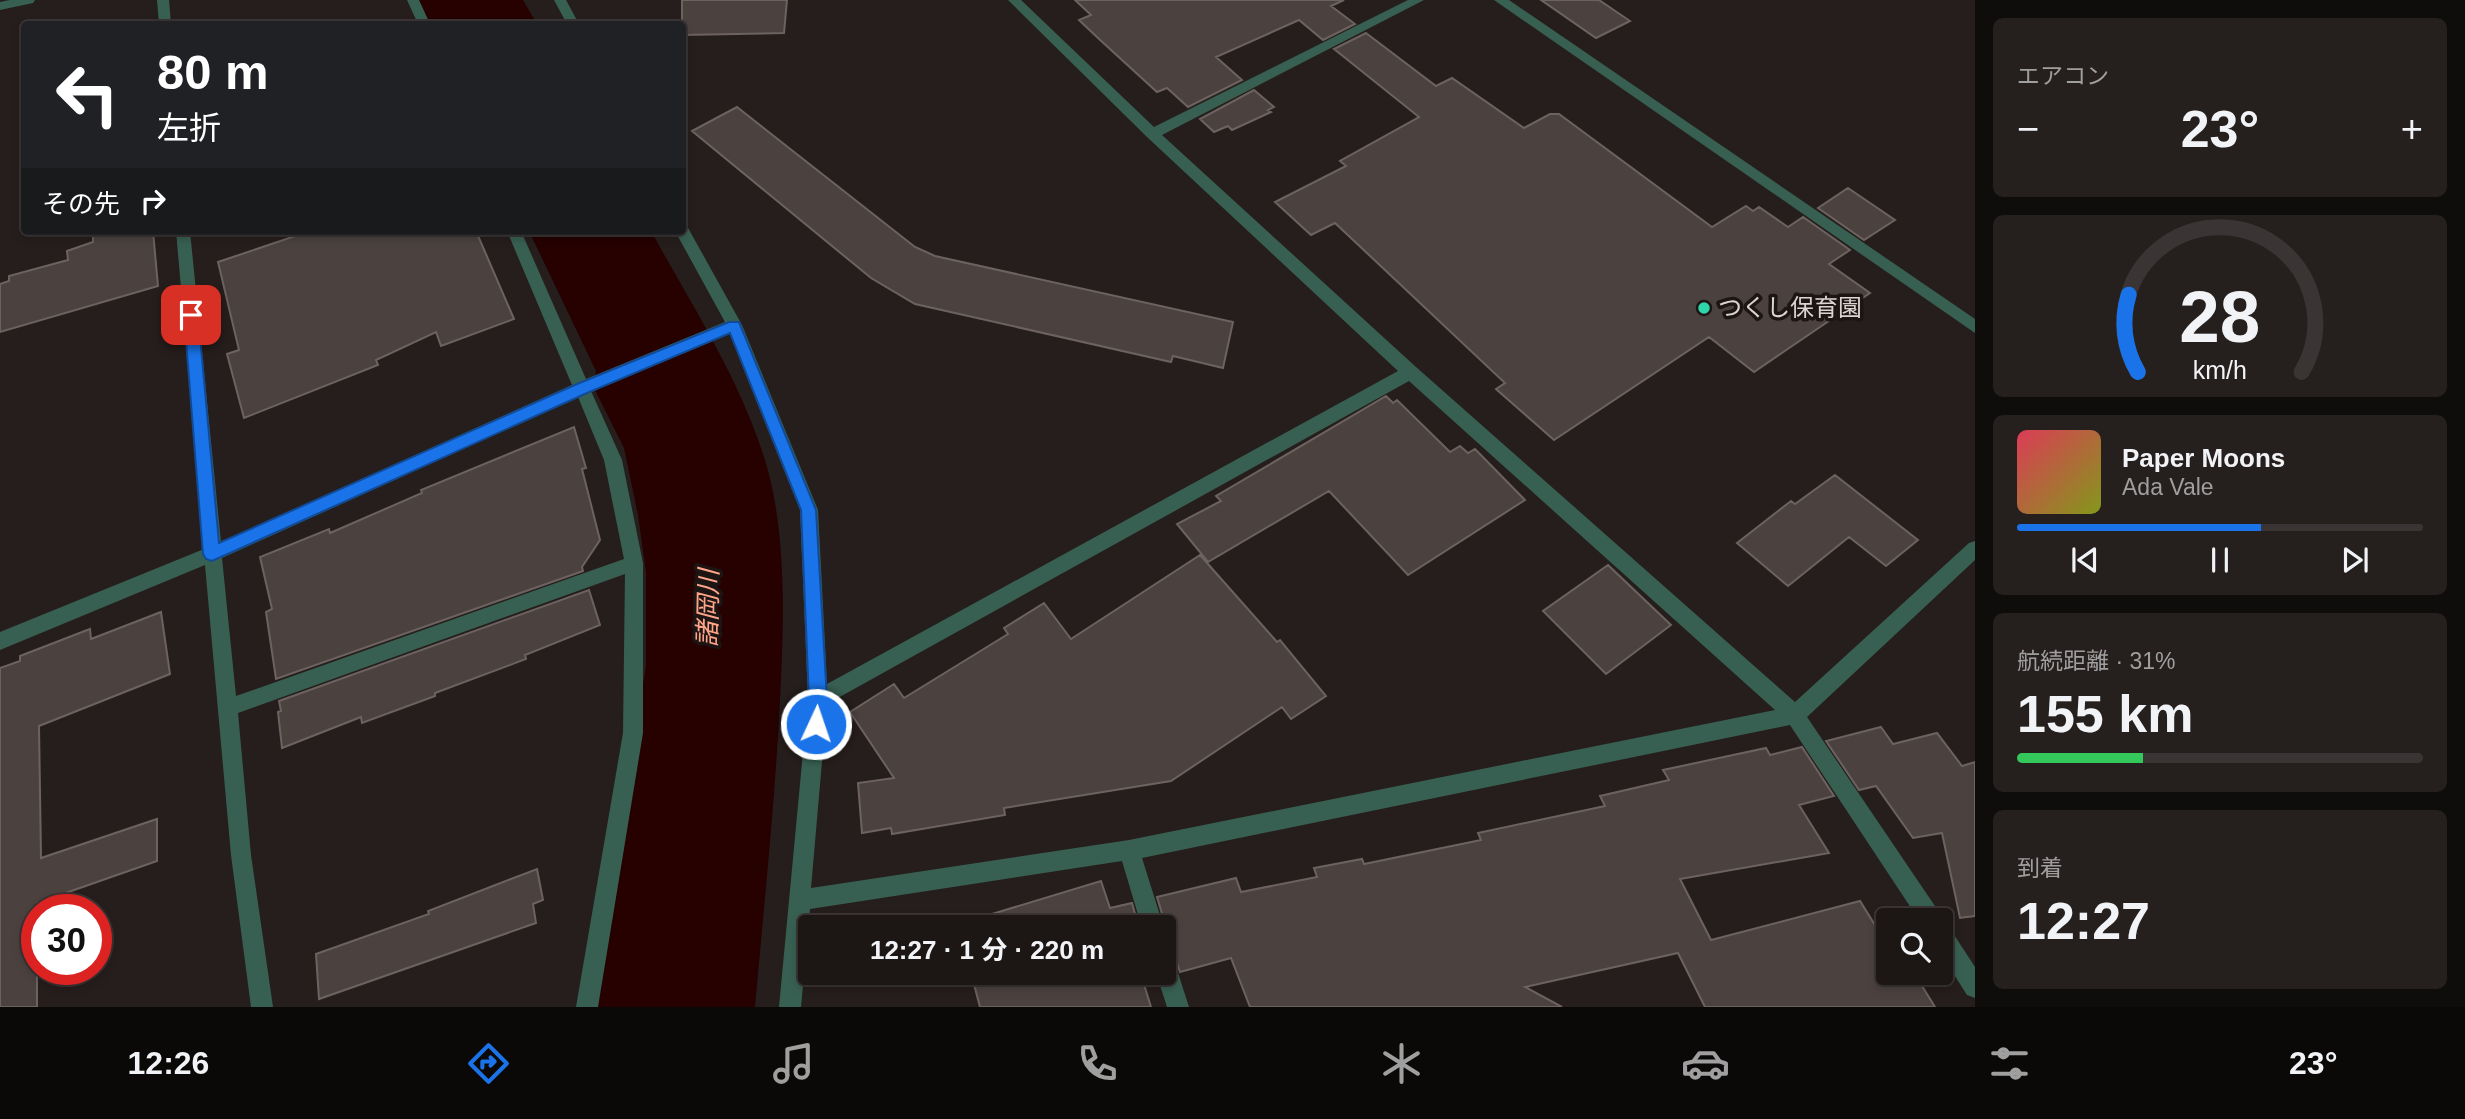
<!DOCTYPE html>
<html lang="ja">
<meta charset="utf-8">
<style>
:root{--surface:#1c1615;--page:#251f1e;--text:#f1f3f6;--muted:#a09fa0;--line:#3a3534;--accent:#1a73e8}
body{margin:0;font-family:Arial,"Noto Sans JP",sans-serif;background:var(--page);color:var(--text);height:100vh;display:flex;flex-direction:column;font-size:26px;white-space:nowrap}
*{box-sizing:border-box;margin:0}
p{font-size:23px;color:var(--muted)}
.icon{flex:none;width:38px;height:38px;fill:none;stroke:currentColor;stroke-width:2;stroke-linecap:round;stroke-linejoin:round}
.map{position:relative;flex:1;overflow:hidden}
.panel{display:flex;flex-direction:column;gap:18px;padding:18px;background:#0f0c0c;width:490px}
.panel>*{flex:none}
.guide{position:absolute;left:21px;top:21px;width:665px;height:214px;border-radius:7px;box-shadow:0 4px 10px #0003,0 0 0 2px var(--line);background:#202124;color:#fff;overflow:hidden}
.buttons{position:absolute;left:1876px;top:908px;display:grid;gap:14px}
.buttons a{display:grid;place-items:center;width:77px;height:77px;border-radius:7px;background:var(--surface);box-shadow:0 4px 10px #0003,0 0 0 2px var(--line);font-size:35px}
.speed{position:absolute;left:21px;top:894px;display:flex;gap:14px;font-size:35px;font-weight:700;text-align:center}
.speed>*{display:grid;place-content:center;width:91px;height:91px;border-radius:50%;background:var(--surface);box-shadow:0 4px 10px #0003,0 0 0 2px var(--line);line-height:1}
.speed .limit{border:10px solid #d22;background:#fff;color:#111}
.pin{position:absolute;display:grid;place-items:center;width:60px;height:60px;color:#fff;margin:-30px;border-radius:14px;box-shadow:0 4px 10px #0006}
.me{position:absolute;width:77px;margin:-38px;rotate:3deg;stroke-linejoin:round;filter:drop-shadow(0 0 5px #0008)}
.turn{display:flex;align-items:center;gap:24px;height:147px;padding:0 21px;font-size:32px}
.turn .icon{width:91px;height:91px;stroke-width:2.5}
.turn b{display:block;font-size:49px;line-height:60px}
.then{display:flex;align-items:center;height:66px;padding:0 21px;background:#0003;gap:14px;font-size:26px}
.big{font-size:52px;font-weight:700;line-height:1.1}
.panel .tile{flex:1;display:flex;flex-direction:column;justify-content:center;gap:10px;min-width:0;padding:0 24px;border-radius:10px;background:var(--page)}
.panel .dial{align-items:center;gap:0}
.dial svg{height:182px;overflow:visible;fill:none;stroke:var(--line);stroke-width:7;stroke-linecap:round;text-anchor:middle}
.dial text{fill:var(--text);stroke:none}
.song{display:flex;align-items:center;gap:21px}
.cover{width:84px;height:84px;border-radius:10px;background:linear-gradient(135deg,hsl(350 70% 55%),hsl(70 70% 35%))}
.played{height:7px;border-radius:4px;background:linear-gradient(90deg,var(--accent) 60%,var(--line) 60%)}
.keys{display:flex;justify-content:space-around;direction:ltr}
.heat{display:flex;justify-content:space-between;align-items:center;font-size:38px;direction:ltr}
.charge{height:10px;border-radius:5px;background:linear-gradient(90deg,#34c759 31%,var(--line) 0)}
.trip{position:absolute;left:798px;top:915px;width:378px;height:70px;border-radius:7px;background:var(--surface);box-shadow:0 4px 10px #0003,0 0 0 2px var(--line);font-weight:700;line-height:70px;text-align:center}
.dock{display:flex;height:112px;justify-content:space-around;align-items:center;background:#0b0908;color:var(--muted)}
.dock .icon{width:49px;height:49px}
.dock .current{color:var(--accent)}
.dock b{font-size:32px;color:var(--text)}
main{display:flex;flex:1;min-height:0}
.map>svg:first-child{display:block}
.water{fill:#260100}
.building{fill:#4b4240;stroke:#6c6260;stroke-width:2}
.lines{fill:none;stroke-linecap:round;stroke-linejoin:round}
.minor{fill:#386052;fill-rule:evenodd}
.tertiary{fill:#386052;fill-rule:evenodd}
.route{fill:#1a73e8;stroke:#114b97;stroke-width:2}
.poi-dot{fill:#2fd4aa;stroke:#1c1513;stroke-width:2.5}
.labels{text-anchor:middle;stroke-width:7;stroke-linejoin:round;paint-order:stroke}
.poi-label{font-size:24px;fill:#dad5d3;stroke:#1c1513;text-anchor:start}
.water-label{font-size:26px;font-style:italic;fill:#ffa489;stroke:#1c1513}
</style>
<main>
<div class="map">
<svg width="1975" height="1007" viewBox="0 0 1975 1007">
<rect width="100%" height="100%" fill="#261e1c"/>
<path class="water" d="M419,0h104l14,24h-107z
M529,231h122c39,71 84,140 110,217 27,76 23,173 19,252 -5,103 -16,205 -25,307h-160l51,-342v-93l-8,-57 -14,-67 -30,-60 2,-17z"/>
<path class="building" d="M682,0h105l-3,33 -102,2z
M1075,0h269l-13,6 24,18 -32,16 -24,-20 -83,37 26,23 -54,27 -21,-19 -10,4 -58,-53 -20,-19 12,-5z
M1541,0h58l31,21 -34,17z
M1366,33l70,53 16,-8 72,50 26,-14h9l153,113 34,-21 7,5 6,-4 29,20 15,-10 47,33 -21,14 41,29 -116,79 -45,-35 -155,103 -58,-51 9,-6 -170,-160 -24,12 -36,-33 71,-36 -6,-5 79,-44 -85,-68z
M1254,90l20,17 -6,3 3,2 -39,18 -4,-4 -14,6 -14,-13z
M737,107l178,140 20,9 298,66 -10,46 -50,-12 -2,6 -256,-58 -44,-26 -179,-147z
M1848,188l47,32 -31,20 -46,-32z
M93,231h60l5,55 -158,46v-48l9,-3v-5l59,-16 -1,-9 26,-9z
M310,231h166l38,88 -73,27 -5,-14 -60,28 2,5 -134,53 -17,-64 12,-4 -21,-88z
M1386,396l7,7 4,-3 53,52 10,-6 8,7 7,-4 50,51 -117,75 -79,-84 -121,71 -31,-38 44,-23 -5,-5z
M574,427l12,41 -4,1 18,71 -18,27 1,4 -307,108 -10,-67 6,-3 -12,-52 69,-28 1,4 92,-40 -1,-3z
M1835,475l83,65 -32,26 -37,-29 -61,49 -51,-43 54,-42 4,3z
M1200,555l77,87 3,-2 46,56 -35,23 -9,-12 -111,74 -167,27 1,7 -113,19 -1,-6 -29,5 -4,-50 36,-5 -44,-66 44,-28 10,14 104,-64 -4,-6 40,-25 27,36z
M1608,565l63,60 -65,49 -63,-63z
M589,590l11,35 -75,30 1,4 -91,34v3l-73,27 -1,-6 -79,31 -4,-36 3,-1 -2,-10z
M161,612l9,62 -131,52 2,132 116,-39v42l-120,42v104h-37v-339l20,-7v-5l70,-27 1,10z
M1881,727l12,17 44,-11 25,33 13,-4v154l-15,2 -18,-85 -29,5 -37,-52 -17,4 -33,-49z
M1802,747l32,49 -35,9 30,48 -149,26 31,61 149,-39 28,45v27h26l21,34h-230l-27,-54 -153,34 37,20h-312l-19,-49 -51,14 -6,-19 -10,-4v-18l2,-4 -9,-30 79,-19 5,14 76,-15 -3,-9 48,-9 2,5 117,-24 -3,-7 127,-27 -5,-10 69,-16 -6,-10 103,-22 4,7z
M537,869l6,31 -10,4 3,19 -217,76 -3,-45 113,-40 -1,-3z
M1101,881l9,27 22,-5 7,25h-180v-4z
M971,973h183l1,5 -12,3 8,26h-171z"/>
<g class="lines">
<path class="minor" d="M10,0h25l-2,3 -33,7v-8z
M157,0h12l2,24h-12z
M407,0h12l11,24h-12z
M554,0h12l13,24h-12z
M1008,0h13l133,127 254,-127h16l-262,135 254,232 379,335 174,-159 6,-2v19l-168,157 132,195 3,8 -1,2 -22,-2 -129,-195 -648,133 22,70h-22l-20,-67 -312,48 -9,98h-22l29,-308 -8,-189 -70,-176 -139,57 31,69 21,103v170l-45,274h-22l47,-274 2,-159 -387,139 13,142 22,152h-22l-20,-152 -26,-290 -205,85v-18l204,-83 -28,-318h14l31,311 351,-157 -65,-154h14l65,148 139,-57 -50,-91h7v-6l5,1 55,99 76,185 9,174 571,-313 -251,-234zM1409,381l366,329 -646,130 -318,48 16,-184zM578,397l26,63 20,99 -388,137 -14,-138z
M1941,924l8,3 26,40v31l-8,-3 -26,-41z
M1164,951l8,3 17,53h-22l-11,-34h8z"/>
<path class="tertiary" d="M1494,0h15l466,319v14z"/>
</g>
<path class="route" d="M191,309l7,6 21,228 358,-159 152,-62h10l77,188 11,189 -5,31 -6,3 -6,-3 -3,-6 2,-25 -8,-189 -71,-177 -143,60 -375,168 -6,-2 -3,-5 -19,-239z"/>
<circle class="poi-dot" cx="1704" cy="308" r="7"/>
<g class="labels">
<g class="poi-label">
<text x="1718" y="316">つくし保育園</text>
</g>
<g class="water-label">
<text transform="translate(708 608) rotate(-89)" y="9">諸岡川</text>
</g>
</g>
</svg>
<div class="buttons">
<a><svg class="icon" aria-label="search" viewBox="0 0 24 24"><circle cx="10" cy="10" r="6"/><path d="M15 15l6 6"/></svg></a>
</div>
<div class="speed"><div class="limit">30</div></div>
<div class="pin" style="left:191px;top:315px;background:#d93025"><svg class="icon" aria-label="arrive" viewBox="0 0 24 24"><path d="M6 21V4h12l-3 4 3 4H6"/></svg></div>
<svg class="me" style="left:816px;top:724px" viewBox="-20 -20 40 40"><circle r="17" fill="#1a73e8" stroke="#fff" stroke-width="3"/><path d="M0-11L8 9 0 5-8 9z" fill="#fff"/></svg>
<div class="trip">12:27 · 1 分 · 220 m</div>
<div class="guide">
<div class="turn"><svg class="icon" aria-label="left" viewBox="0 0 24 24"><path d="M17 20v-9H6M10 6l-5 5 5 5"/></svg><div><b>80 m</b>左折</div></div>
<div class="then">その先<svg class="icon" aria-label="right" viewBox="0 0 24 24"><path d="M7 20v-9h11M14 6l5 5-5 5"/></svg></div>
</div>
</div>
<section class="panel">
<div class="tile"><p>エアコン</p>
<div class="heat"><a>−</a><b class="big">23°</b><a>+</a></div>
</div>
<div class="tile dial"><svg viewBox="0 0 100 80">
<path d="M14 69A42 42 0 1 1 86 69"/>
<path d="M14 69A42 42 0 0 1 10 35" stroke="#1a73e8"/>
<text x="50" y="56" font-size="32" font-weight="700">28</text>
<text x="50" y="72" font-size="11">km/h</text>
</svg></div>
<div class="tile">
<div class="song"><i class="cover"></i><div><b>Paper Moons</b><p>Ada Vale</p></div></div>
<div class="played"></div>
<div class="keys"><svg class="icon" aria-label="previous" viewBox="0 0 24 24"><path d="M18 5L8 12l10 7zM5 5v14"/></svg><svg class="icon" aria-label="pause" viewBox="0 0 24 24"><path d="M8 5v14M16 5v14"/></svg><svg class="icon" aria-label="next" viewBox="0 0 24 24"><path d="M6 5l10 7-10 7zM19 5v14"/></svg></div>
</div>
<div class="tile"><p>航続距離 · 31%</p><b class="big">155 km</b><div class="charge"></div></div>
<div class="tile"><p>到着</p><b class="big">12:27</b></div>
</section>
</main>
<nav class="dock">
<b>12:26</b>
<svg class="icon current" aria-label="directions" viewBox="0 0 24 24"><path d="M12 3l9 9-9 9-9-9zM9 14v-3h6M13 9l2 2-2 2"/></svg>
<svg class="icon" aria-label="music" viewBox="0 0 24 24"><path d="M9 18V5l10-2v13"/><circle cx="6" cy="18" r="3"/><circle cx="16" cy="16" r="3"/></svg>
<svg class="icon" aria-label="phone" viewBox="0 0 24 24"><path d="M5 4h4l2 5-3 2q2 4 5 5l2-3 5 2v4C11 20 4 13 5 4z"/></svg>
<svg class="icon" aria-label="climate" viewBox="0 0 24 24"><path d="M12 3v18M4 7l16 10M4 17L20 7"/></svg>
<svg class="icon" aria-label="car" viewBox="0 0 24 24"><path d="M5 17H2v-5l4-1 3-4h7l3 4 3 1v5h-3M9 17h6M6 11h13"/><circle cx="7" cy="17" r="2"/><circle cx="17" cy="17" r="2"/></svg>
<svg class="icon" aria-label="filters" viewBox="0 0 24 24"><path d="M4 7h16M4 17h16"/><circle cx="9" cy="7" r="2"/><circle cx="15" cy="17" r="2"/></svg>
<b>23°</b>
</nav>
